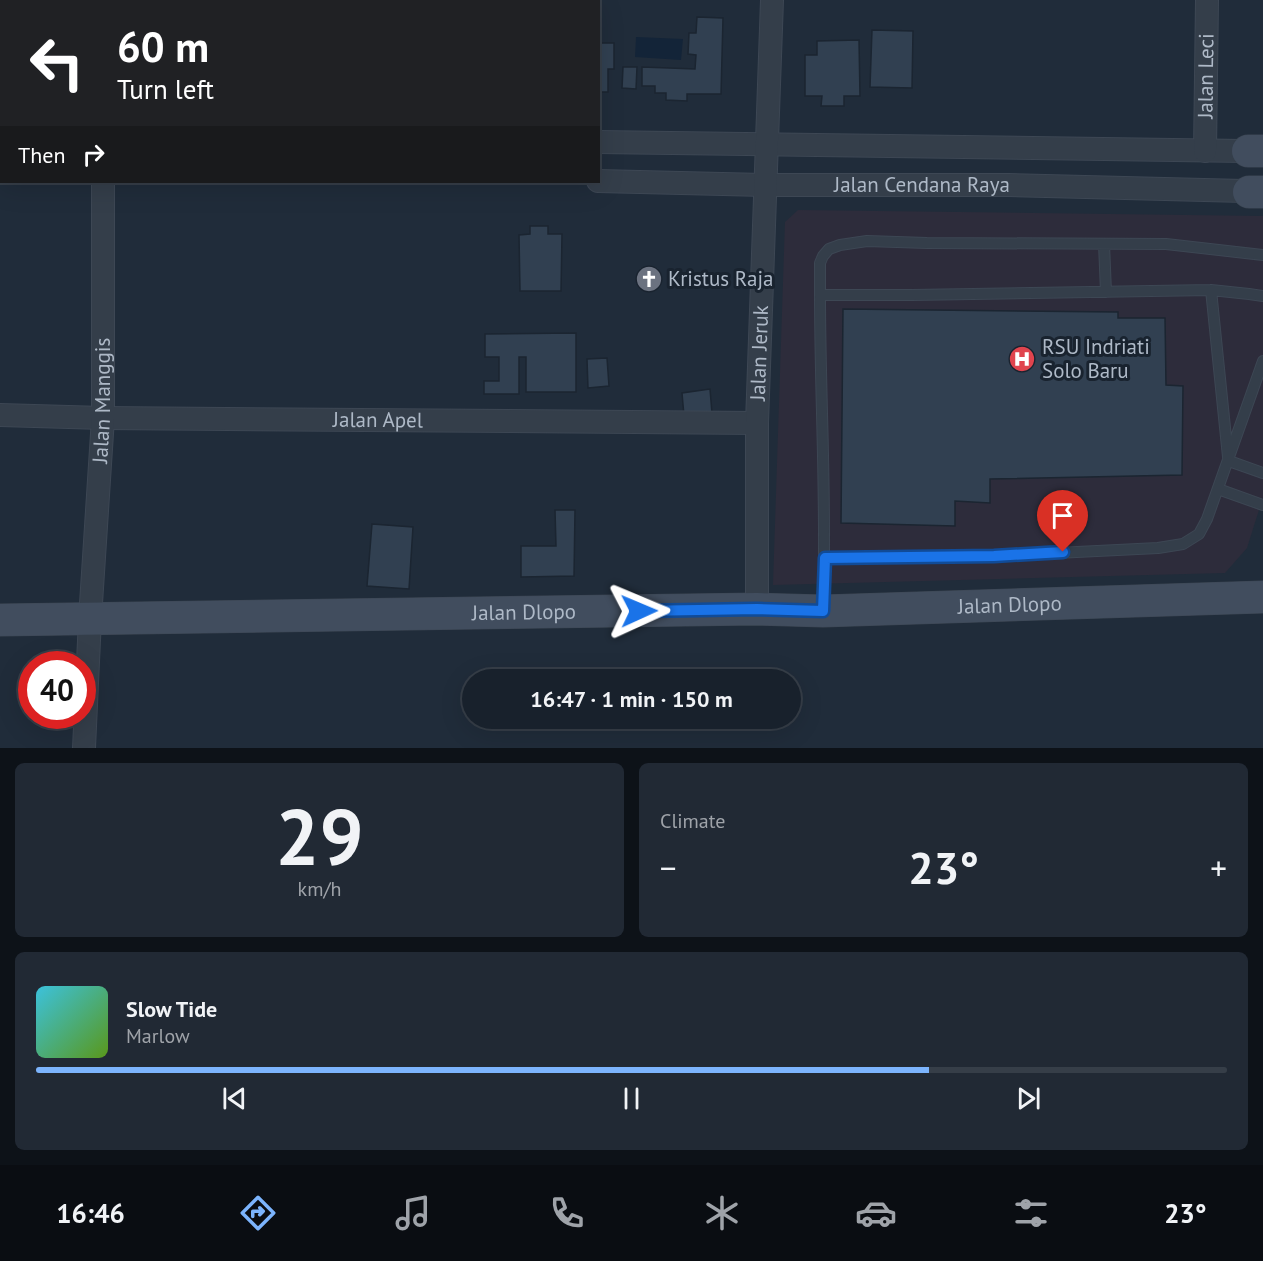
<!DOCTYPE html>
<meta charset="utf-8">
<style>
:root{--surface:#18212c;--page:#212934;--text:#f1f3f6;--muted:#9fa3a9;--line:#363e48;--accent:#7cb4fd}
body{margin:0;font-family:"PT Sans",sans-serif;background:var(--page);color:var(--text);height:100vh;display:flex;flex-direction:column;font-size:22px;white-space:nowrap}
*{box-sizing:border-box;margin:0}
p{font-size:20px;color:var(--muted)}
.icon{flex:none;width:33px;height:33px;fill:none;stroke:currentColor;stroke-width:2;stroke-linecap:round;stroke-linejoin:round}
.map{position:relative;height:748px;overflow:hidden}
.side{display:flex;flex-direction:column;gap:15px;padding:15px;background:#0d1218;flex:1}
.side>*{flex:none}
.top-card{position:absolute;left:0px;top:0px;width:600px;height:183px;box-shadow:0 6px 24px #0002,0 0 0 2px var(--line);background:#202124;color:#fff;overflow:hidden}
.speed{position:absolute;left:18px;top:651px;display:flex;gap:12px;font-size:30px;font-weight:700;text-align:center}
.speed>*{display:grid;place-content:center;width:78px;height:78px;border-radius:50%;background:var(--surface);box-shadow:0 6px 24px #0002,0 0 0 2px var(--line);line-height:1}
.speed .limit{border:9px solid #d22;background:#fff;color:#111}
.pin{position:absolute;display:grid;place-items:center;width:51px;height:51px;color:#fff;margin:-62px -26px;border-radius:50% 50% 50% 0;rotate:-45deg;box-shadow:0 0 6px #0007}
.pin .icon{rotate:45deg}
.me{position:absolute;width:66px;margin:-33px;rotate:89deg;stroke-linejoin:round;filter:drop-shadow(0 0 4px #0008)}
.turn{display:flex;align-items:center;gap:21px;height:126px;padding:0 18px;font-size:27px}
.turn .icon{width:78px;height:78px;stroke-width:2.5}
.turn b{display:block;font-size:42px;line-height:51px}
.then{display:flex;align-items:center;height:57px;padding:0 18px;background:#0003;gap:12px;font-size:22px}
.big{font-size:45px;font-weight:800;line-height:1.1}
.side .card{flex:1;display:flex;flex-direction:column;justify-content:center;gap:9px;min-width:0;padding:0 21px;border-radius:9px;background:var(--page)}
.side .dial{align-items:center;gap:0}
.dial b{font-size:78px;line-height:1}
.song{display:flex;align-items:center;gap:18px}
.cover{width:72px;height:72px;border-radius:9px;background:linear-gradient(135deg,hsl(190 70% 55%),hsl(90 70% 35%))}
.played{height:6px;border-radius:3px;background:linear-gradient(90deg,var(--accent) 75%,var(--line) 75%)}
.keys{display:flex;justify-content:space-around;direction:ltr}
.heat{display:flex;justify-content:space-between;align-items:center;font-size:33px;direction:ltr}
.side .tiles{flex:1;display:grid;gap:15px;grid-template-columns:1fr 1fr}
.card:last-child{grid-column:span 2}
.trip{position:absolute;left:462px;top:669px;width:339px;height:60px;border-radius:30px;background:var(--surface);box-shadow:0 6px 24px #0002,0 0 0 2px var(--line);font-weight:800;line-height:60px;text-align:center}
.tab-bar{display:flex;height:96px;justify-content:space-around;align-items:center;background:#0a0d12;color:var(--muted)}
.tab-bar .icon{width:42px;height:42px}
.tab-bar .active{color:var(--accent)}
.tab-bar b{font-size:27px;color:var(--text)}
.map>svg:first-child{display:block}
.medical{fill:#2d2c3b}
.water{fill:#132438}
.building{fill:#314051;stroke:#1b2531;stroke-width:1.5}
.lines{fill:none;stroke-linecap:round;stroke-linejoin:round}
.lane-casing{stroke:#3d4754;stroke-width:12}
.street-casing{stroke:#3d4754;stroke-width:24}
.secondary-casing{stroke:#3d4754;stroke-width:33}
.lane{stroke:#343e4a;stroke-width:10}
.street{stroke:#343e4a;stroke-width:22}
.secondary{stroke:#414d5e;stroke-width:32}
.route-casing{stroke:#114b97;stroke-width:15}
.route{stroke:#1a73e8;stroke-width:10}
.labels{text-anchor:middle;stroke-width:6;stroke-linejoin:round;paint-order:stroke}
.street-label{font-size:21px;fill:#aeb9c7;stroke:#19232f}
.poi-label{font-size:21px;fill:#aeb9c7;stroke:#19232f;text-anchor:start}
</style>
<div class="map">
<svg width="1263" height="748" viewBox="0 0 1263 748">
<rect width="100%" height="100%" fill="#202c3a"/>
<path class="medical" d="M798,210l465,6v281l-16,51 -22,25 -452,12 12,-363z"/>
<path class="water" d="M636,37l47,2 -2,21 -46,-3z"/>
<path class="building" d="M336,0l63,1v1h-63z
M697,17l26,1 -2,76h-34v7l-21,-1v-7h-11v-7h-13v-19l53,2 1,-14 -8,-1 1,-21h7z
M872,30l41,1 -1,57 -42,-1z
M859,40l1,56h-16v10h-23l1,-10h-17v-41h12v-14z
M598,43h16v26h-6v23h-10z
M623,67h14l-1,22 -14,-1z
M530,226h18v8h14l-1,57h-41l-1,-56 11,-1z
M843,309l275,3v6h47l1,67 17,1 -1,89 -192,4v24l-35,-2v25l-114,-3z
M576,333v59h-50v-35h-7v37h-35v-13h15v-24h-14v-23z
M607,358l2,28 -21,2 -1,-29z
M710,389l2,24 -28,3 -2,-23z
M555,510h20l-1,66 -53,1v-31h35z
M372,524l41,3 -4,62 -42,-3z"/>
<g class="lines">
<g class="lane-casing">
<path id="lane" d="M1104,244l2,48
M1211,290l17,167
M820,295v-32l3,-7 6,-7 11,-4 27,-4 60,2 239,1 97,11
M1229,461l34,12
M1218,489l45,16
M825,558l169,-2 164,-8 25,-4 16,-10 8,-15 56,-158
M823,610c4,-105 -3,-210 -3,-315h92l299,-5 38,4 14,2"/>
</g>
<g class="street-casing">
<g id="street">
<path d="M106,2v-2"/>
<path d="M310,2v-2"/>
<path d="M0,134h2"/>
<path d="M598,142l646,9"/>
<path id="s1" d="M1205,151l2,-151"/>
<path d="M0,167h2"/>
<path id="s2" d="M598,181l168,4h242l236,6"/>
<path id="s3" d="M0,415l103,3 654,5"/>
<path id="s4" d="M757,597v-174l15,-423"/>
<path id="s5" d="M84,748l6,-129 13,-201v-236"/>
</g>
</g>
<g class="secondary-casing">
<g id="secondary">
<path d="M1248,151h15"/>
<path d="M1249,192h14"/>
<path id="s6" d="M0,620l757,-11 66,2 440,-14"/>
</g>
</g>
<use href="#lane" class="lane"/>
<use href="#street" class="street"/>
<use href="#secondary" class="secondary"/>
</g>
<g class="lines">
<g class="route-casing">
<path id="route" d="M639,611l118,-2 66,2 2,-53 169,-2 69,-4"/>
</g>
<use href="#route" class="route"/>
</g>
<defs>
<g id="church-disc" transform="scale(1.35)"><circle r="9.5" fill="#6b7280" stroke="#19232f"/><path d="M-1.2-6h2.4v3.5h3.3v2.4h-3.3V6h-2.4V-.1h-3.3v-2.4h3.3Z" fill="#fff"/></g>
<g id="hospital-disc" transform="scale(1.35)"><circle r="9.5" fill="#e0444e" stroke="#19232f"/><path d="M-5-5h3v3.5h4V-5h3V5h-3V1.5h-4V5h-3Z" fill="#fff"/></g>
</defs>
<g fill-rule="evenodd">
<use href="#church-disc" x="649" y="279"/>
<use href="#hospital-disc" x="1022" y="359"/>
</g>
<g class="labels">
<g class="street-label">
<text dy="7" stroke="none"><textPath href="#s1" startOffset="75">Jalan Leci</textPath></text>
<text dy="7" stroke="none"><textPath href="#s2" startOffset="324">Jalan Cendana Raya</textPath></text>
<text dy="7" stroke="none"><textPath href="#s4" startOffset="244">Jalan Jeruk</textPath></text>
<text dy="7" stroke="none"><textPath href="#s5" startOffset="348">Jalan Manggis</textPath></text>
<text dy="7" stroke="none"><textPath href="#s3" startOffset="378">Jalan Apel</textPath></text>
<text dy="7" stroke="none"><textPath href="#s6" startOffset="1010">Jalan Dlopo</textPath></text>
<text dy="7" stroke="none"><textPath href="#s6" startOffset="524">Jalan Dlopo</textPath></text>
</g>
<g class="poi-label">
<text x="668" y="286">Kristus Raja</text>
<text x="1042" y="354">RSU Indriati<tspan x="1042" dy="24">Solo Baru</tspan></text>
</g>
</g>
</svg>
<div class="speed"><div class="limit">40</div></div>
<div class="pin" style="left:1063px;top:552px;background:#d93025"><svg class="icon" aria-label="arrive" viewBox="0 0 24 24"><path d="M6 21V4h12l-3 4 3 4H6"/></svg></div>
<svg class="me" style="left:639px;top:611px" viewBox="-20 -20 40 40"><path d="M0-17L14 15 0 8-14 15z" fill="#1a73e8" stroke="#fff" stroke-width="4"/></svg>
<div class="trip">16:47 · 1 min · 150 m</div>
<div class="top-card">
<div class="turn"><svg class="icon" aria-label="left" viewBox="0 0 24 24"><path d="M17 20v-9H6M10 6l-5 5 5 5"/></svg><div><b>60 m</b>Turn left</div></div>
<div class="then">Then<svg class="icon" aria-label="right" viewBox="0 0 24 24"><path d="M7 20v-9h11M14 6l5 5-5 5"/></svg></div>
</div>
</div>
<section class="side">
<div class="tiles">
<div class="card dial"><b>29</b><p>km/h</p></div>
<div class="card"><p>Climate</p>
<div class="heat"><a>−</a><b class="big">23°</b><a>+</a></div>
</div>
<div class="card">
<div class="song"><i class="cover"></i><div><b>Slow Tide</b><p>Marlow</p></div></div>
<div class="played"></div>
<div class="keys"><svg class="icon" aria-label="previous" viewBox="0 0 24 24"><path d="M18 5L8 12l10 7zM5 5v14"/></svg><svg class="icon" aria-label="pause" viewBox="0 0 24 24"><path d="M8 5v14M16 5v14"/></svg><svg class="icon" aria-label="next" viewBox="0 0 24 24"><path d="M6 5l10 7-10 7zM19 5v14"/></svg></div>
</div>
</div>
</section>
<nav class="tab-bar">
<b>16:46</b>
<svg class="icon active" aria-label="directions" viewBox="0 0 24 24"><path d="M12 3l9 9-9 9-9-9zM9 14v-3h6M13 9l2 2-2 2"/></svg>
<svg class="icon" aria-label="music" viewBox="0 0 24 24"><path d="M9 18V5l10-2v13"/><circle cx="6" cy="18" r="3"/><circle cx="16" cy="16" r="3"/></svg>
<svg class="icon" aria-label="phone" viewBox="0 0 24 24"><path d="M5 4h4l2 5-3 2q2 4 5 5l2-3 5 2v4C11 20 4 13 5 4z"/></svg>
<svg class="icon" aria-label="climate" viewBox="0 0 24 24"><path d="M12 3v18M4 7l16 10M4 17L20 7"/></svg>
<svg class="icon" aria-label="car" viewBox="0 0 24 24"><path d="M5 17H2v-5l4-1 3-4h7l3 4 3 1v5h-3M9 17h6M6 11h13"/><circle cx="7" cy="17" r="2"/><circle cx="17" cy="17" r="2"/></svg>
<svg class="icon" aria-label="filters" viewBox="0 0 24 24"><path d="M4 7h16M4 17h16"/><circle cx="9" cy="7" r="2"/><circle cx="15" cy="17" r="2"/></svg>
<b>23°</b>
</nav>
